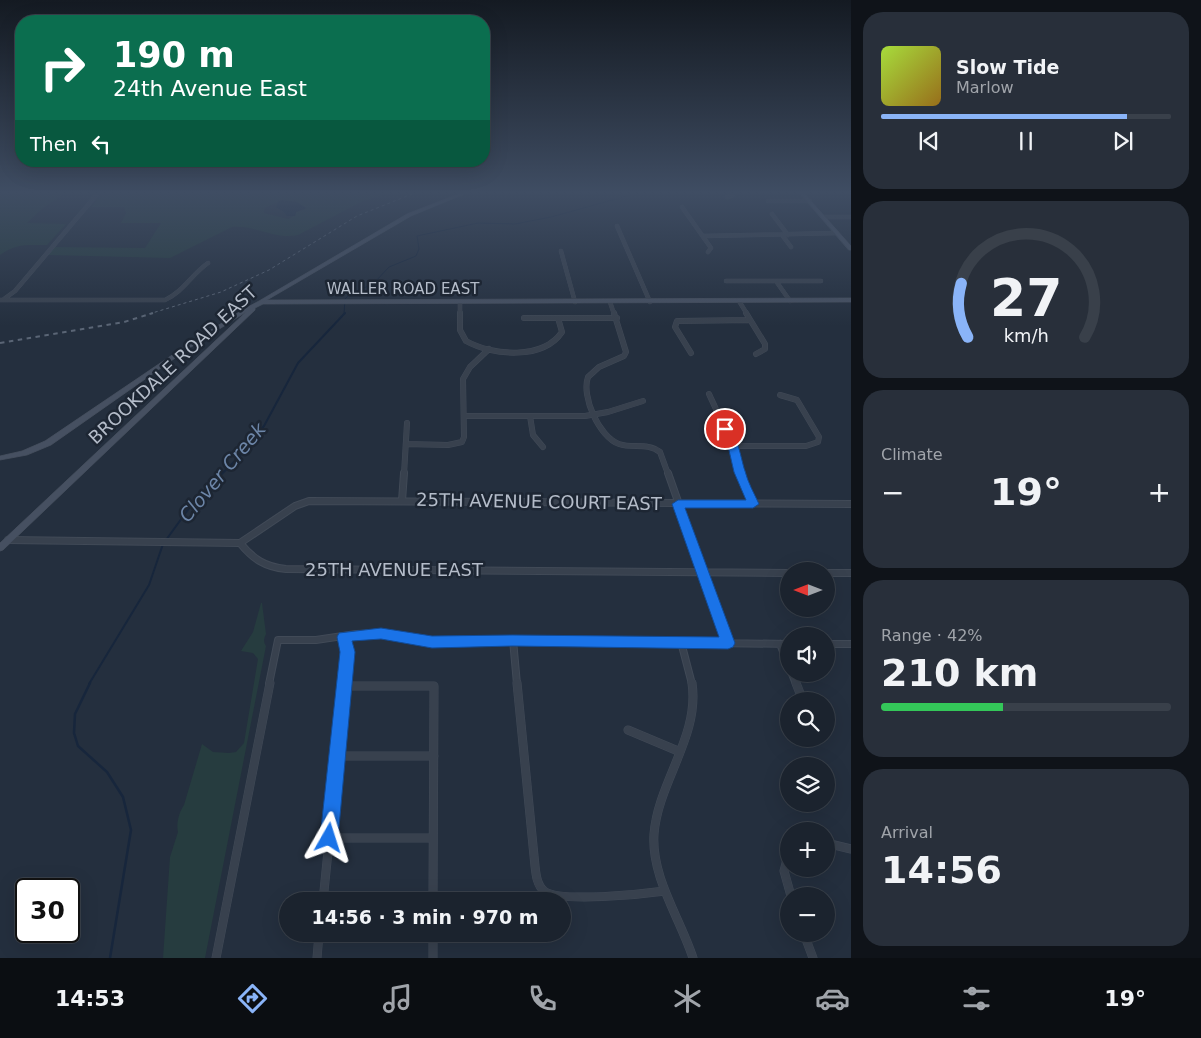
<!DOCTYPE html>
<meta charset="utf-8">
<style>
:root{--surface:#1b232e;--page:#282f3a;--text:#f1f3f6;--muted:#a0a4aa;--line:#39404a;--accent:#8ab4f8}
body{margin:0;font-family:"DejaVu Sans",sans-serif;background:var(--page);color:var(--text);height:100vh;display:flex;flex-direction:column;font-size:19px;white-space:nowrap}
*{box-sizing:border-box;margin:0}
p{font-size:16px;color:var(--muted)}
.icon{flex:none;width:28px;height:28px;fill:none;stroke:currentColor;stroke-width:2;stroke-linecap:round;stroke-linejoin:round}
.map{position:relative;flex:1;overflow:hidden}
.sheet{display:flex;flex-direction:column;gap:12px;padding:12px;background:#0f1319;width:350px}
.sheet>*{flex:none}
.banner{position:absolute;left:15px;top:15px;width:475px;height:152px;border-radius:20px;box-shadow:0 5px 20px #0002,0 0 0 1px var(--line);background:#0b6e4f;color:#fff;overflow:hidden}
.needle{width:32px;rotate:270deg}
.buttons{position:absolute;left:780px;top:562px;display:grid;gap:10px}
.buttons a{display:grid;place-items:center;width:55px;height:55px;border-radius:50%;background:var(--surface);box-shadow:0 5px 20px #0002,0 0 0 1px var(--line);font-size:25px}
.speed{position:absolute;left:15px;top:878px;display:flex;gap:10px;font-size:25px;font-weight:700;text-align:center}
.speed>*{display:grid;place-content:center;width:65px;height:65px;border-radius:50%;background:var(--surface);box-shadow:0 5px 20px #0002,0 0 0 1px var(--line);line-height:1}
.speed .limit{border:2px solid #111;border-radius:8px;background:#fff;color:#111}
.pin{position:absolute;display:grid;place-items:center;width:42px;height:42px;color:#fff;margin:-21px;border:2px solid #fff;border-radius:50%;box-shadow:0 1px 5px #0007}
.me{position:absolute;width:55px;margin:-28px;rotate:6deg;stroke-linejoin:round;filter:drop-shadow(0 0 4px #0008)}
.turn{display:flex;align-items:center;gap:18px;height:105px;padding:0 15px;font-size:22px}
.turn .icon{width:65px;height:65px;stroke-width:2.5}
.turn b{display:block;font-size:35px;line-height:42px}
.then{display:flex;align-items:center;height:48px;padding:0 15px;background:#0003;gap:10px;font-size:19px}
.big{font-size:38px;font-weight:600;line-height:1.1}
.sheet .widget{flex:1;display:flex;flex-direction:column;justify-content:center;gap:8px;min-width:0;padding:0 18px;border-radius:20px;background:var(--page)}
.sheet .dial{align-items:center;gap:0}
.dial svg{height:130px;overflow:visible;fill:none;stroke:var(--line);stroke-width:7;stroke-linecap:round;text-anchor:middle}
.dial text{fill:var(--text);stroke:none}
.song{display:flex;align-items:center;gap:15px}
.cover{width:60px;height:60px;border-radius:8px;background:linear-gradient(135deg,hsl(80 70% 55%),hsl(40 70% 35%))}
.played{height:5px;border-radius:2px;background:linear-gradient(90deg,var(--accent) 85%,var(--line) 85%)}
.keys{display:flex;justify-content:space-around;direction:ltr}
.heat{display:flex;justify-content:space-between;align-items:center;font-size:28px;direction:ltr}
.charge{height:8px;border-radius:4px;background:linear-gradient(90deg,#34c759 42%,var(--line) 0)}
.trip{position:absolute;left:279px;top:892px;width:292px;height:50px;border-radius:25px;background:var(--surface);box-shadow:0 5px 20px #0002,0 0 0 1px var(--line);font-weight:600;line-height:50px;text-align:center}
.tab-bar{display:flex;height:80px;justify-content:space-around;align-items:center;background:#0b0e12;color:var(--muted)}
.tab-bar .icon{width:35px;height:35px}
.tab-bar .current{color:var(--accent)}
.tab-bar b{font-size:22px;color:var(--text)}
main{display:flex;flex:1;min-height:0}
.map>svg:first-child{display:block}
.green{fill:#263c3f;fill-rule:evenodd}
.water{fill:#17263c}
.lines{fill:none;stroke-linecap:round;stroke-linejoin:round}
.stream-far2{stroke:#17263c;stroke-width:1}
.stream-far1{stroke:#17263c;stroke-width:2}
.stream{stroke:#17263c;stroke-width:2.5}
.street-far3-casing{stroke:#414a57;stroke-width:4.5}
.street-far2-casing{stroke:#414a57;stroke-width:6}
.street-far1-casing{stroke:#414a57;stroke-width:8}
.street-casing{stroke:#414a57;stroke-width:9}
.secondary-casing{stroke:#414a57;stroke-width:1}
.street-far3{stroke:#38414e;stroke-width:4}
.street-far2{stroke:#38414e;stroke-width:5}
.street-far1{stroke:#38414e;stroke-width:6}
.street{stroke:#38414e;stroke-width:8}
.secondary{fill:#465061;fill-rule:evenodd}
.rail-far1{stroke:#5a6575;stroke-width:1;stroke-dasharray:3 3;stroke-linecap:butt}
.rail{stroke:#5a6575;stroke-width:2;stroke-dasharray:4.5 4.5;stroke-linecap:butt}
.route{fill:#1a73e8;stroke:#114b97}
.labels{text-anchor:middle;stroke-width:5;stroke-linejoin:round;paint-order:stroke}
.far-street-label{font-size:15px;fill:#b4bcc9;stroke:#1d2633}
.street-label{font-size:18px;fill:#b4bcc9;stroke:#1d2633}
.water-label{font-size:19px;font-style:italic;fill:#6d86a8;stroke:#1d2633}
</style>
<main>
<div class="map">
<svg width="851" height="958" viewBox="0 0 851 958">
<rect width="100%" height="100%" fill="#242f3e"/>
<path class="green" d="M0,192h67l-24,16 -16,15 39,1 -19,21c-21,0 -30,-2 -47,10z
M104,192h283v2l-24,7 -65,34c-22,5 -43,-10 -66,-8l-62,31 -122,-3 6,-8 91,1 16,-25h-40l5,-10 -2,-6h-33zM282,200l24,9 -10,3v3l-8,4 -24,-6 1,-5z
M261,603h1l4,31c-2,4 -3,8 0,12l-61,312h-42l7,-101 8,-25c-2,-8 1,-20 6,-27l18,-61 11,8 16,1 7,-1 8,-9 14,-84 -5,-6 -12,-2 12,-19z"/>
<path class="water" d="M282,200l15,2 9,6 -10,4 -1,4h-8l-3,-4 -8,-5 3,-6z"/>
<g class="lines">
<path class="stream-far2" d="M344,314l1,-15 5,-5 23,-10 16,-17 27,-11 3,-7 -2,-13 61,-13 37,1 36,-7 90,-25"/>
<path class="stream-far1" d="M166,540l29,-40 41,-40 28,-34 34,-63 47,-50
M89,684l60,-99 14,-41"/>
<path class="stream" d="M90,683l-15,31 -1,19 4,13 29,26 16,25 8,33 -21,128"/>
<g class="street-far3-casing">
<path id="street-far3" d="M727,197l6,-2v-3
M768,201h42
M682,207l29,41 -3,4
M772,214l16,21
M823,217h28
M617,226l33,76
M782,235l9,12
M704,236l133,-3
M561,251l14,51
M726,281h95
M776,281l14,20
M4,299l11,-8 84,-99
M0,300h165c18,-8 27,-26 43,-37
M739,301l8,13
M610,302l4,12
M460,314v-11"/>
</g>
<g class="street-far2-casing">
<path id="street-far2" d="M460,313v17l6,11c27,15 77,19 96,-9l-4,-14
M614,313l12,39 -2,4 -25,11 -11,10c-7,19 11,60 31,67 14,5 28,-2 41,8l8,22
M746,313l19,31v5l-9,5
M524,318h93
M691,353l-16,-26 2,-6 73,-1
M709,394l24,52 7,28
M464,416h121l23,-4 35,-11
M530,416l3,19 10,12
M406,444l42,1 14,-3 2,-5 -1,-58 7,-12 19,-18
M733,446h73l12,-4 1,-5 -22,-37 -17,-5
M404,474l3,-51"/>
</g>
<g class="street-far1-casing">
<path id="street-far1" d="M668,473l60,170
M740,473l13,31
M402,501l2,-28
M8,540l232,3
M240,543l55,-37 14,-5 542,3
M240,543c13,16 25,24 46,26l503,4
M826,573h25
M344,637l4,15 -3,32
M513,640l4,44
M681,642l11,42
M780,644l9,22
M826,644h25
M792,674l4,10
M269,684l9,-44h38l40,-6 25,-1 51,9 81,-2 276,4"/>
</g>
<g class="street-casing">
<path id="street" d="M517,683l18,183c1,9 2,19 9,25 16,12 99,3 121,0
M692,683c8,53 -34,99 -38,151 -3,43 26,84 39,124
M796,683l7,18
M344,686h90l-1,215
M628,730l50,21
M337,756h97
M329,838h104
M826,843l25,6
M789,852l-5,19 7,25
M323,901l22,-218
M804,934l9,24
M319,935l114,2
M433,935v23
M216,958l54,-275
M317,958l2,-24"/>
</g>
<g class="secondary-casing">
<path id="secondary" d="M464,192h5l-58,24 -144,84 584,-2v4l-588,2 -8,4v2l-252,240 -3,1v-8l246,-231 -58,37 -137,96 -24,10 -27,5v-4l22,-5 23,-10 139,-94 60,-38 15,-8 148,-87z
M799,192h4l48,54v4h-2z"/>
</g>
<use href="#street-far3" class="street-far3"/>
<use href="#street-far2" class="street-far2"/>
<use href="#street-far1" class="street-far1"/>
<use href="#street" class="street"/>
<use href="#secondary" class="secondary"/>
<path class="rail-far1" d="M149,314l72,-22 48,-22 88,-54 60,-24"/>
<path class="rail" d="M0,343l124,-21 29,-9"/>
</g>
<linearGradient id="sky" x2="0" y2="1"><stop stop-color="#141a22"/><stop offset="0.59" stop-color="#3f4d63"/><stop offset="1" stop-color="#3f4d63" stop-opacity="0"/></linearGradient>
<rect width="851" height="326" fill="url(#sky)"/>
<path class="route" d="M725,426c12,3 16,34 20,45 3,12 9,22 14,33l-6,4h-68l50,135 -2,4 -5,2 -215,-3 -81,2 -51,-9 -29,2 3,11 -17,186 -3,6 -6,3 -6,-3 -3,-6 20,-186 -3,-15 2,-4 42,-5 51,8 81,-1 206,2 -47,-133 6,-4h68l-12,-28 -6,-26 -8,-17z"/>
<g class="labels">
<g class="far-street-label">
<text x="403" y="294">WALLER ROAD EAST</text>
</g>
<g class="street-label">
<text transform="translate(173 365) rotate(-43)" y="6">BROOKDALE ROAD EAST</text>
<text transform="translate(539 502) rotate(1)" y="6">25TH AVENUE COURT EAST</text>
<text x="394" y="576">25TH AVENUE EAST</text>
</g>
<g class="water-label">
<text transform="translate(222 472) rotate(-50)" y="7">Clover Creek</text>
</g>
</g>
</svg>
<div class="buttons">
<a><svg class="needle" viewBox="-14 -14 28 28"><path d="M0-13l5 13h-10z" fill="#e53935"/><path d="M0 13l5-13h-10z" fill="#a0a4aa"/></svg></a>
<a><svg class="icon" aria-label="sound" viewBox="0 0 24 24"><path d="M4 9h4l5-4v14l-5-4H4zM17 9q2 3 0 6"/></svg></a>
<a><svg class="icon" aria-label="search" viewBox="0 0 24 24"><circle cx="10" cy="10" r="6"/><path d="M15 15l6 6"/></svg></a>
<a><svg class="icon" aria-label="layers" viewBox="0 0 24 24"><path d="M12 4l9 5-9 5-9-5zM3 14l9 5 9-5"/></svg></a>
<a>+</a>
<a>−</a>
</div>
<div class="speed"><div class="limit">30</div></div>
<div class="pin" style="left:725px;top:429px;background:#d93025"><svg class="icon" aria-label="arrive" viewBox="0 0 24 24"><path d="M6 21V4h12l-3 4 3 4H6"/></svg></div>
<svg class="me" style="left:329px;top:838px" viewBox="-20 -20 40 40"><path d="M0-17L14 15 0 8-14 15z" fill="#1a73e8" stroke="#fff" stroke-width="4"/></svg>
<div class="trip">14:56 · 3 min · 970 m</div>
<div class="banner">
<div class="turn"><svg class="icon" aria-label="right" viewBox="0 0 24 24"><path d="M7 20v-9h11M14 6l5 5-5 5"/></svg><div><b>190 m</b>24th Avenue East</div></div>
<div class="then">Then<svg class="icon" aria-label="left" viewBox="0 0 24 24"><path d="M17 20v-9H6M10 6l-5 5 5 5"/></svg></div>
</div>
</div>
<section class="sheet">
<div class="widget">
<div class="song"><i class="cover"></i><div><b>Slow Tide</b><p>Marlow</p></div></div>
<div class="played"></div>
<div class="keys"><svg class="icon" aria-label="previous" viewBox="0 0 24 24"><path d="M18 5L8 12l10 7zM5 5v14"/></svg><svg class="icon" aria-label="pause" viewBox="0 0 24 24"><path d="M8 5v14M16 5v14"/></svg><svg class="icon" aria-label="next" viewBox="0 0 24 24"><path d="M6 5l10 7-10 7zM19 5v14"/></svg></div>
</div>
<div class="widget dial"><svg viewBox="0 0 100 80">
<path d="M14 69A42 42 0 1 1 86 69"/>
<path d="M14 69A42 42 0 0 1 10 36" stroke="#8ab4f8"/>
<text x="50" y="56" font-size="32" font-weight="700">27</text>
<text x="50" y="72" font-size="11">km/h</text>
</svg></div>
<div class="widget"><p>Climate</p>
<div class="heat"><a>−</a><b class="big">19°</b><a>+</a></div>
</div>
<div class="widget"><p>Range · 42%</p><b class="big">210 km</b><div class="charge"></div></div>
<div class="widget"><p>Arrival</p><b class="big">14:56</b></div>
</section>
</main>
<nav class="tab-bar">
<b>14:53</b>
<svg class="icon current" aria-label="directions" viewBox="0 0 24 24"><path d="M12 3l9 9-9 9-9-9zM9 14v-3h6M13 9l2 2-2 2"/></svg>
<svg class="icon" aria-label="music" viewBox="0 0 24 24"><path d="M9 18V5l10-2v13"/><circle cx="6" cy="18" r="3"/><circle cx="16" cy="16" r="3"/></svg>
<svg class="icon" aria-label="phone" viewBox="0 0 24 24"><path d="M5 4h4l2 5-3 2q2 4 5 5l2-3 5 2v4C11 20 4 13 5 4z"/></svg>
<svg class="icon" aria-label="climate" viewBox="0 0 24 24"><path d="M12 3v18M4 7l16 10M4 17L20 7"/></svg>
<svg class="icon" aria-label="car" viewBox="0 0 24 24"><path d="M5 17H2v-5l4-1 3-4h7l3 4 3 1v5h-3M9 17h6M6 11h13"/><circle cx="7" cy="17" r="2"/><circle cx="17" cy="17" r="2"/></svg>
<svg class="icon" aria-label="filters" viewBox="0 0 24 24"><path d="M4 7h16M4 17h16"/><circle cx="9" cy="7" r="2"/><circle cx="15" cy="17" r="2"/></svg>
<b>19°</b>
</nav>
